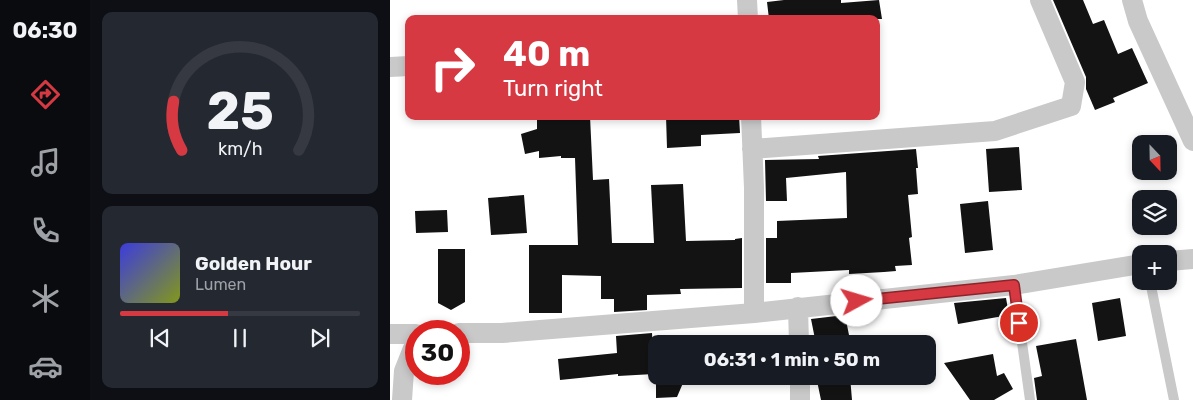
<!DOCTYPE html>
<meta charset="utf-8">
<style>
:root{--surface:#171b24;--page:#242831;--text:#f1f3f6;--muted:#9ea1a6;--line:#363941;--accent:#d73942}
body{margin:0;font-family:Rubik,sans-serif;background:var(--page);color:var(--text);height:100vh;display:flex;flex-direction:column;font-size:19px;white-space:nowrap}
*{box-sizing:border-box;margin:0}
p{font-size:16px;color:var(--muted)}
.icon{flex:none;width:28px;height:28px;fill:none;stroke:currentColor;stroke-width:2;stroke-linecap:round;stroke-linejoin:round}
.map{position:relative;flex:1;overflow:hidden}
.drawer{display:flex;flex-direction:column;gap:12px;padding:12px;background:#0d0f14;width:300px}
.drawer>*{flex:none}
.banner{position:absolute;left:15px;top:15px;width:475px;height:105px;border-radius:10px;box-shadow:0 2px 8px #0003;background:#d73942;color:#fff;overflow:hidden}
.needle{width:32px;rotate:158deg}
.fabs{position:absolute;left:742px;top:135px;display:grid;gap:10px}
.fabs a{display:grid;place-items:center;width:45px;height:45px;border-radius:10px;background:var(--surface);box-shadow:0 2px 8px #0003;font-size:25px}
.speed{position:absolute;left:15px;top:320px;display:flex;gap:10px;font-size:25px;font-weight:700;text-align:center}
.speed>*{display:grid;place-content:center;width:65px;height:65px;border-radius:50%;background:var(--surface);box-shadow:0 2px 8px #0003;line-height:1}
.speed .limit{border:8px solid #d22;background:#fff;color:#111}
.pin{position:absolute;display:grid;place-items:center;width:42px;height:42px;color:#fff;margin:-21px;border:2px solid #fff;border-radius:50%;box-shadow:0 1px 5px #0007}
.me{position:absolute;width:55px;margin:-28px;rotate:84deg;stroke-linejoin:round;filter:drop-shadow(0 0 4px #0008)}
.turn{display:flex;align-items:center;gap:18px;height:105px;padding:0 15px;font-size:22px}
.turn .icon{width:65px;height:65px;stroke-width:2.5}
.turn b{display:block;font-size:35px;line-height:42px}
.drawer .widget{flex:1;display:flex;flex-direction:column;justify-content:center;gap:8px;min-width:0;padding:0 18px;border-radius:10px;background:var(--page)}
.drawer .dial{align-items:center;gap:0}
.dial svg{height:130px;overflow:visible;fill:none;stroke:var(--line);stroke-width:7;stroke-linecap:round;text-anchor:middle}
.dial text{fill:var(--text);stroke:none}
.song{display:flex;align-items:center;gap:15px}
.cover{width:60px;height:60px;border-radius:8px;background:linear-gradient(135deg,hsl(240 70% 55%),hsl(70 70% 35%))}
.played{height:5px;border-radius:2px;background:linear-gradient(90deg,var(--accent) 45%,var(--line) 45%)}
.keys{display:flex;justify-content:space-around;direction:ltr}
.trip{position:absolute;left:258px;top:335px;width:288px;height:50px;border-radius:10px;background:var(--surface);box-shadow:0 2px 8px #0003;font-weight:700;line-height:50px;text-align:center}
main{display:flex;flex:1;min-height:0}
.menu{display:flex;flex-direction:column;width:90px;justify-content:space-around;align-items:center;background:#090b0e;color:var(--muted)}
.menu .icon{width:35px;height:35px}
.menu .current{color:var(--accent)}
.menu b{font-size:22px;color:var(--text)}
.map>svg:first-child{display:block}
.building{fill:#131313}
.lines{fill:none;stroke-linecap:round;stroke-linejoin:round}
.service{stroke:#c9c9c9;stroke-width:10}
.minor{stroke:#c9c9c9;stroke-width:20}
.route-casing{stroke:#8c252b;stroke-width:12}
.route{stroke:#d73942;stroke-width:9}
</style>
<main>
<nav class="menu">
<b>06:30</b>
<svg class="icon current" aria-label="directions" viewBox="0 0 24 24"><path d="M12 3l9 9-9 9-9-9zM9 14v-3h6M13 9l2 2-2 2"/></svg>
<svg class="icon" aria-label="music" viewBox="0 0 24 24"><path d="M9 18V5l10-2v13"/><circle cx="6" cy="18" r="3"/><circle cx="16" cy="16" r="3"/></svg>
<svg class="icon" aria-label="phone" viewBox="0 0 24 24"><path d="M5 4h4l2 5-3 2q2 4 5 5l2-3 5 2v4C11 20 4 13 5 4z"/></svg>
<svg class="icon" aria-label="climate" viewBox="0 0 24 24"><path d="M12 3v18M4 7l16 10M4 17L20 7"/></svg>
<svg class="icon" aria-label="car" viewBox="0 0 24 24"><path d="M5 17H2v-5l4-1 3-4h7l3 4 3 1v5h-3M9 17h6M6 11h13"/><circle cx="7" cy="17" r="2"/><circle cx="17" cy="17" r="2"/></svg>
</nav>
<section class="drawer">
<div class="widget dial"><svg viewBox="0 0 100 80">
<path d="M14 69A42 42 0 1 1 86 69"/>
<path d="M14 69A42 42 0 0 1 9 39" stroke="#d73942"/>
<text x="50" y="56" font-size="32" font-weight="700">25</text>
<text x="50" y="72" font-size="11">km/h</text>
</svg></div>
<div class="widget">
<div class="song"><i class="cover"></i><div><b>Golden Hour</b><p>Lumen</p></div></div>
<div class="played"></div>
<div class="keys"><svg class="icon" aria-label="previous" viewBox="0 0 24 24"><path d="M18 5L8 12l10 7zM5 5v14"/></svg><svg class="icon" aria-label="pause" viewBox="0 0 24 24"><path d="M8 5v14M16 5v14"/></svg><svg class="icon" aria-label="next" viewBox="0 0 24 24"><path d="M6 5l10 7-10 7zM19 5v14"/></svg></div>
</div>
</section>
<div class="map">
<svg width="803" height="400" viewBox="0 0 803 400">
<rect width="100%" height="100%" fill="#fff"/>
<path class="building" d="M394,0h57v3l38,-3 3,19h-113l-2,-17z
M663,0h30l10,24 11,-4 14,34 14,-6 16,35 -35,15 2,4 -20,8 -9,-21v-12z
M147,116h53l3,64 16,-1 3,64h42l-3,-58 32,-1 3,57 49,-1v-1l7,-1v50l-62,1 1,5 -34,1v15l-33,2v-13h-13v-23l-39,-1v38h-33v-68h49l-3,-87h-14v-2l-22,2v-7l-14,3 -4,-20 16,-5z
M276,116h73l1,17 -39,2v11l-34,2z
M629,147l3,43 -33,2 -3,-43z
M526,149l2,19h-2l2,26 -10,1 4,42 -3,1 3,27 -17,1 1,5 -12,1 -35,2v-4l-58,3v10h-25v-45h11v-17l70,-3 -1,-46 -60,6 1,23h-21l-1,-41 54,-1 -1,-3z
M134,195l3,38 -36,2 -3,-37z
M598,201l5,49 -28,3 -5,-49z
M57,210l1,22 -32,1 -1,-22z
M48,249h27v53l-14,8 -13,-7z
M616,298l3,17 -51,9 -4,-21z
M730,298l6,38 -28,5 -6,-38z
M455,315l5,25 -19,4h-15l-5,-25z
M262,333l2,41 -36,2v-2l-58,6 -2,-21 59,-6 -1,-17z
M686,339l11,61h-50l-3,-22 8,-2 -6,-30z
M603,354l4,22 7,-3 9,16 -19,11h-24l-26,-37z
M266,376h30l-9,21 -21,1z
M426,376h34l2,24h-31z"/>
<g class="lines">
<path class="service" d="M760,281l24,119
M624,285l16,115"/>
<path class="minor" d="M357,0l1,19
M742,0l6,21 55,120
M0,67l19,-1
M361,116l3,72v125
M362,149l243,-18 76,-25 4,-24 -35,-82
M779,261l24,-2
M408,307l1,37
M69,333h43l252,-20 260,-28 127,-21
M0,334h26
M410,376v24
M12,400l2,-29 12,-30"/>
</g>
<g class="lines">
<g class="route-casing">
<path id="route" d="M467,301l157,-16 5,38"/>
</g>
<use href="#route" class="route"/>
</g>
</svg>
<div class="fabs">
<a><svg class="needle" viewBox="-14 -14 28 28"><path d="M0-13l5 13h-10z" fill="#e53935"/><path d="M0 13l5-13h-10z" fill="#9ea1a6"/></svg></a>
<a><svg class="icon" aria-label="layers" viewBox="0 0 24 24"><path d="M12 4l9 5-9 5-9-5zM3 14l9 5 9-5"/></svg></a>
<a>+</a>
</div>
<div class="speed"><div class="limit">30</div></div>
<div class="pin" style="left:629px;top:323px;background:#d93025"><svg class="icon" aria-label="arrive" viewBox="0 0 24 24"><path d="M6 21V4h12l-3 4 3 4H6"/></svg></div>
<svg class="me" style="left:467px;top:301px" viewBox="-20 -20 40 40"><circle r="19" fill="#fff"/><path d="M0-13L10 11 0 6-10 11z" fill="#d73942"/></svg>
<div class="trip">06:31 · 1 min · 50 m</div>
<div class="banner">
<div class="turn"><svg class="icon" aria-label="right" viewBox="0 0 24 24"><path d="M7 20v-9h11M14 6l5 5-5 5"/></svg><div><b>40 m</b>Turn right</div></div>
</div>
</div>
</main>
